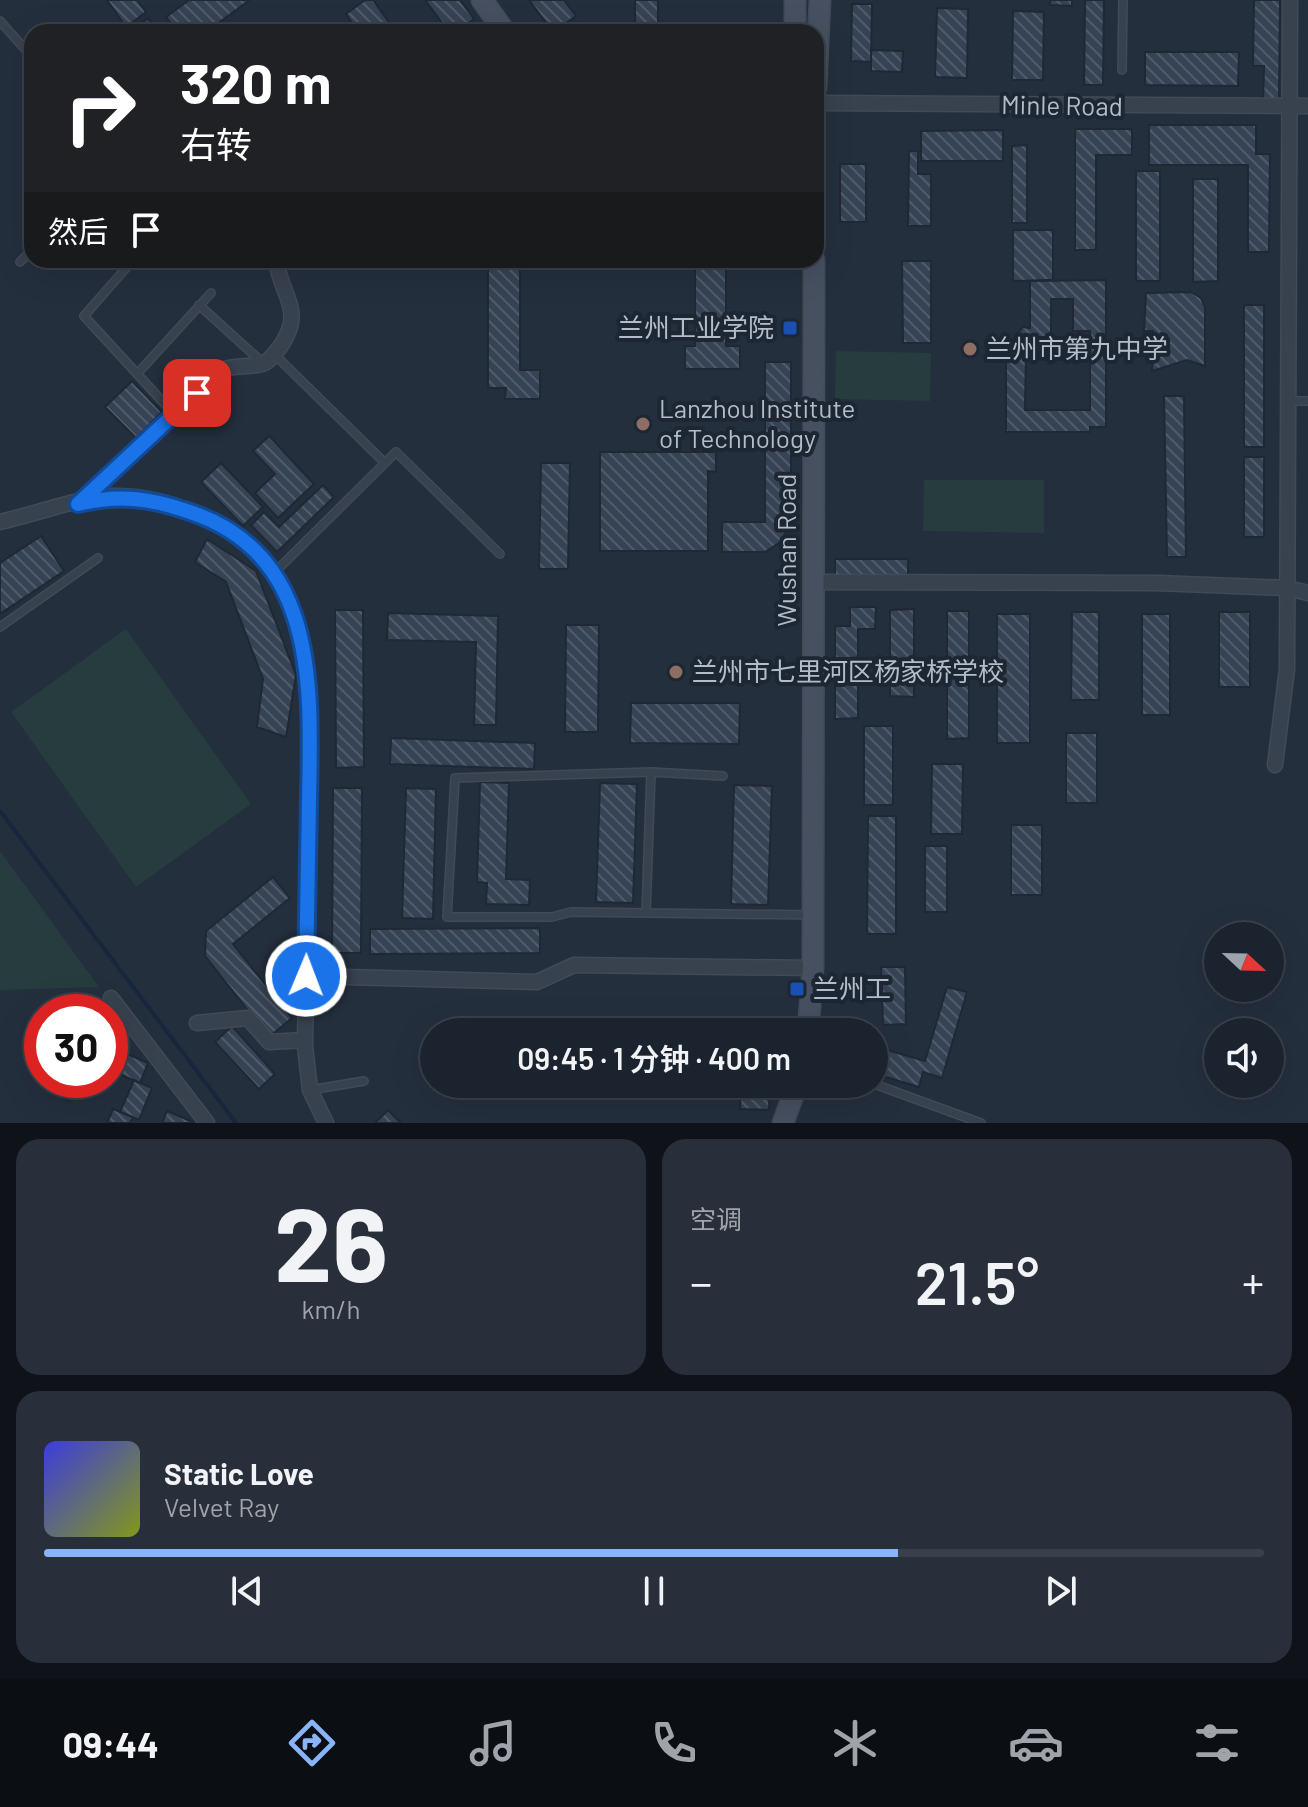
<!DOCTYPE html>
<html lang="zh">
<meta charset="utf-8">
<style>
:root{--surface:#1b232e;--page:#282f3a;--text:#f1f3f6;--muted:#a0a4aa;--line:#39404a;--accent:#8ab4f8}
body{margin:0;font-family:Barlow,"Noto Sans SC",sans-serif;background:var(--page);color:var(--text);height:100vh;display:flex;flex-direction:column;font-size:30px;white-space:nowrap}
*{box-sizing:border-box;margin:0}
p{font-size:26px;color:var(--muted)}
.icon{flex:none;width:44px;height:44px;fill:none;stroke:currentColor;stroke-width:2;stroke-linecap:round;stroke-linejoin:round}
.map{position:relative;height:1123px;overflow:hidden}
.details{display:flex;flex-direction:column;gap:16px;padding:16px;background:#0f1319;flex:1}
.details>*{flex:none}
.guide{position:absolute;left:24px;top:24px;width:800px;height:244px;border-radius:24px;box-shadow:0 8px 32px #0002,0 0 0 2px var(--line);background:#202124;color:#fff;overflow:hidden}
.needle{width:52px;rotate:112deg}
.buttons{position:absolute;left:1204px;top:922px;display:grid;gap:16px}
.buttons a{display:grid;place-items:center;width:80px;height:80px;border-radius:50%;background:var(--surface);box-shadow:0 8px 32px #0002,0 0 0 2px var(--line);font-size:40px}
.speed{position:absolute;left:24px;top:994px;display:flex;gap:16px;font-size:40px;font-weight:700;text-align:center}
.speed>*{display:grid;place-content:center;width:104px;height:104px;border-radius:50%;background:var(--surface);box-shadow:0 8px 32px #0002,0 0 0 2px var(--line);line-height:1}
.speed .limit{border:12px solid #d22;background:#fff;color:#111}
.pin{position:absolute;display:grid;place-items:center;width:68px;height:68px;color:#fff;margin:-34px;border-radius:16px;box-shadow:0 4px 12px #0006}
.me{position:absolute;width:88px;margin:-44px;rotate:1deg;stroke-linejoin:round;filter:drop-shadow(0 0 6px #0008)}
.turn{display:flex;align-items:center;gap:28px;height:168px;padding:0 24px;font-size:36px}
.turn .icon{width:104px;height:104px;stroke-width:2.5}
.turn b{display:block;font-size:56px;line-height:68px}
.then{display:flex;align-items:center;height:76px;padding:0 24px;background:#0003;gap:16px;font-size:30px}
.big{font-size:60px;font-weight:600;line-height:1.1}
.details .tile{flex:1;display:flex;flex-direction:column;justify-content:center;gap:12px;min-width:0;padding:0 28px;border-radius:24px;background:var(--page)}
.details .dial{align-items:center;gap:0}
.dial b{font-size:104px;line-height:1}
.song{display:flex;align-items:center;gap:24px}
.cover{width:96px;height:96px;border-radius:12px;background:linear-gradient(135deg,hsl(240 70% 55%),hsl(70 70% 35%))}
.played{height:8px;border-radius:4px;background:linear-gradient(90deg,var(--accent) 70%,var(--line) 70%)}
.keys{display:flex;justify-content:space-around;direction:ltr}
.heat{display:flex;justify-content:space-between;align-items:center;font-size:44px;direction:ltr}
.details .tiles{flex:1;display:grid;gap:16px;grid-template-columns:1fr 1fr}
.tile:last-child{grid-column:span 2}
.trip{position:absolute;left:420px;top:1018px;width:468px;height:80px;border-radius:40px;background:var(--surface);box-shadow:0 8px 32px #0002,0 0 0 2px var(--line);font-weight:600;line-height:80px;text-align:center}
.tabs{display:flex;height:128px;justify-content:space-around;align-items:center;background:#0b0e12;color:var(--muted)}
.tabs .icon{width:56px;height:56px}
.tabs .on{color:var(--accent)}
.tabs b{font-size:36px;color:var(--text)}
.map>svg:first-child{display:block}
.garden{fill:#263c3f}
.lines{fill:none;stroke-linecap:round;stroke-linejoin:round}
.stream{stroke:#17263c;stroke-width:4}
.building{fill:url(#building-back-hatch);stroke:#1f2835;stroke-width:2;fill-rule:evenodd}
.lane-casing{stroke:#414a57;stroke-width:10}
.street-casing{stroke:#414a57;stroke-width:17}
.secondary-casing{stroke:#414a57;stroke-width:23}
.lane{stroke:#38414e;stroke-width:7}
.street{stroke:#38414e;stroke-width:14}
.secondary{stroke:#465061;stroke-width:20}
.route-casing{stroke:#114b97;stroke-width:20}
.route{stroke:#1a73e8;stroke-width:14}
.transit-dot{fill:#1a4fb4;stroke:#1d2633;stroke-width:3}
.education-dot{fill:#8d6e63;stroke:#1d2633;stroke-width:3}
.labels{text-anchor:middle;stroke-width:8;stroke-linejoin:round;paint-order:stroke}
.street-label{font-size:26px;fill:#b4bcc9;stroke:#1d2633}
.poi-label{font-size:26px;fill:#b4bcc9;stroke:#1d2633;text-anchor:start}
</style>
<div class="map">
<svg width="1308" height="1123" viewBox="0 0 1308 1123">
<defs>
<pattern id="building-back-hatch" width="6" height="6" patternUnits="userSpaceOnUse" patternTransform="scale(2)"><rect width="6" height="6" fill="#364354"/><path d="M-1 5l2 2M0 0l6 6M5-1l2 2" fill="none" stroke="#515c6b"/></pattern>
</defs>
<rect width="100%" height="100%" fill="#242f3e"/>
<path class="garden" d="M836,351l95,2 -1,48 -95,-2z
M924,480h120v53l-121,-2z
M126,629l125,175 -115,83 -125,-175z
M0,851l99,136 -99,3z"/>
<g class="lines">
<path class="stream" d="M0,811l236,312"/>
</g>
<path class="building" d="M107,0h30l9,12 -20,15z
M189,0h61l-44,32h-29l-11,-15z
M365,0h8l23,32h-38l-12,-18z
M425,0h35l14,19 -17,13h-8z
M529,0h35l12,16 -23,16z
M635,0h23v32h-23z
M1050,0h22v6l-22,-1z
M1085,0h19l-1,85h-19z
M1254,0h26l-1,103 -16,-1 1,-36h-11z
M852,4h20l-1,58 -20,-1z
M937,8l31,1 -1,69 -32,-1z
M1013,11l31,1 -1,68h-31z
M148,18l10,14h-28z
M573,26h30l1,6h-31z
M871,50l32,1 -1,21 -31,-1z
M1145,52h94l-1,34 -93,-1z
M1149,125h107v29h14l-1,98h-21v-87h-99z
M1075,129h57v26h-36v95h-21z
M1003,130v31h-82v-30z
M1027,145v78h-15v-77z
M909,151h9v23h13v52h-23z
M840,164h26v58h-26z
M1136,171h24v110h-24z
M1193,179h25v102l-25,1z
M1013,230h40v50l-40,1z
M488,260h43l-11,1v109h20v29h-35l1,-11h-18z
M695,260h31v86h14v23h-55v-23h10z
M902,261h29v82h-28z
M1106,280v147h-16v5h-84v-90h5l12,-15 7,1v-47zM1051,299h22v32h17v79h-65l1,-58h13v-10h12z
M1191,292l10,6 4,9v59l-18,-6 -35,11 1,-40h-9l2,-38z
M1244,305h20v142h-20z
M765,362h26v162l-12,19 -14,9h-43v-30h43z
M132,381l30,31 -26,26 -31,-31z
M1164,396h20l2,161h-19z
M269,436l45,48 -36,34 -23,-25 20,-19 -22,-23z
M600,452h116v20l-8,-1v80h-108z
M1244,457h20v80h-20z
M221,463l42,44 -20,19 -42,-44z
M541,463h29l-2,106h-29z
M323,485l11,12 -57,55 -26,-27 13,-13 15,15z
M41,536l23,35 -64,43v-51z
M207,539l49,32 40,104 -10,62 -29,-10 6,-48 -37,-97 -31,-20z
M835,559h73v21h-73z
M850,607h26l-1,22h-17v89l-23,1v-93h15z
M914,609v88l-24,-1v-86z
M335,610h28l1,157 -28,1z
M947,611h22v127l-22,1z
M1072,612h27v88h-28z
M1219,612h31v75h-31z
M388,613l110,3 -2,109h-22l2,-83 -89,-2z
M997,614h33v129h-33z
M1142,614h28v101h-28z
M566,625h33l-1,107h-33z
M631,703h109l-1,41 -109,-1z
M864,726h29v79h-29z
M1066,733h31v70h-31z
M391,738l144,5 -1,26 -144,-5z
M932,764h31l-1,70h-31z
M480,782l29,1 -3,96 24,1 -1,25 -43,-1 1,-21 -10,-1z
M600,783l37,1 -4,119 -37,-1z
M734,785l38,1 -4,119 -37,-1z
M333,788h29l-1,165h-29z
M406,788l30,1 -3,130 -31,-1z
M868,816h28v118h-29z
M1011,825h31v70h-31z
M925,846h22v66h-22z
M273,877l17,21 -57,46 59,74 -23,19 -64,-81 1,-25z
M540,928v25l-170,1v-25z
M881,967h24l1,57 -23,1z
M947,987l20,5 -25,86 -19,-6 -4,15 -40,-12 8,-25 38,11z
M742,1024h29v8h-29z
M232,1026l43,48 -16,15 -44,-47z
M123,1052l25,11 -8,20 -26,-11z
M57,1080h21l-8,21 -19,-8z
M134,1080l18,8 -13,32 -19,-8z
M741,1084h29l-1,26 -29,-1z
M113,1109l20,8 -3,6h-23z
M388,1110l13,13h-26z
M167,1111l26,11v1h-31z"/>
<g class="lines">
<g class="lane-casing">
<path id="lane" d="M0,21l32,36
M1122,70l1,-70
M133,260l-49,56 90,98
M20,262l12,-12
M199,305l64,58
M274,354l111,109
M137,374l74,-81
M1287,401h21
M274,573l122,-121 104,102
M0,627l98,-69
M651,772l-196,6 -8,139h105l19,-5 242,3
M646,913l5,-141 72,4
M874,1084l107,39
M310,1090l54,-9"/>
</g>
<g class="street-casing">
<path id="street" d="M816,103l492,3
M81,501l138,-130c15,-7 27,-3 43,-7 7,-2 13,-11 18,-17 26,-37 1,-50 -4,-87
M0,522c32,-7 81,-25 112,-26 33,-1 70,9 99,25 119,62 99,193 97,307 -1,73 -2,146 -3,218l5,44 16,33
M813,582l344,1 130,5 21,5
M1275,765l12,-96 3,-669
M306,976l231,6 37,-17 239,3
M111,998l96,125
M197,1023l51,-5 21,24 36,-2"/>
</g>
<g class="secondary-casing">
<path id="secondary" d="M482,0l23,32
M795,32v-32
M816,87l4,-87
M808,1032l5,-64 1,-708
M783,1123l14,-39"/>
</g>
<use href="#lane" class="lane"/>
<use href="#street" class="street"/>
<use href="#secondary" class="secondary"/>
</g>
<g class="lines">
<g class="route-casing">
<path id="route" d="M197,393l-119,111c41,-10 72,-6 112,8 129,43 121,177 119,288 -1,59 -2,118 -3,176"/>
</g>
<use href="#route" class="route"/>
</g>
<g class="transit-dot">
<rect x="782" y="320" width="16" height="16" rx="4"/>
<rect x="789" y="981" width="16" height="16" rx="4"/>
</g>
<g class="education-dot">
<circle cx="970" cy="349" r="8"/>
<circle cx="643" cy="424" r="8"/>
<circle cx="676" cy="672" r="8"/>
</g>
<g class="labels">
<g class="street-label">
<text transform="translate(1062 106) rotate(1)" y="9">Minle Road</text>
<text transform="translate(787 550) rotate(-90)" y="9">Wushan Road</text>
</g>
<g class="poi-label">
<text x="774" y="337" text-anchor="end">兰州工业学院</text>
<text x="986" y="358">兰州市第九中学</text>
<text x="659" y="418">Lanzhou Institute<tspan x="659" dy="30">of Technology</tspan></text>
<text x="692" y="681">兰州市七里河区杨家桥学校</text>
<text x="813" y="998">兰州工</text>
</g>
</g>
</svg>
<div class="buttons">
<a><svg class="needle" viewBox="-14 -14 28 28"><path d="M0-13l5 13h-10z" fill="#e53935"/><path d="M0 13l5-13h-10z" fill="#a0a4aa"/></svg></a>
<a><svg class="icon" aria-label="sound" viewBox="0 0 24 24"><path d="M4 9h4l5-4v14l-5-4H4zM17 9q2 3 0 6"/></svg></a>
</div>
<div class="speed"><div class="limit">30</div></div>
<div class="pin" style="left:197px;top:393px;background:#d93025"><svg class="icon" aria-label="arrive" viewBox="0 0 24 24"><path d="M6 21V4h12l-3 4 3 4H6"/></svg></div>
<svg class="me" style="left:306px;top:976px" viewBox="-20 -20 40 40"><circle r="17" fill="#1a73e8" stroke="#fff" stroke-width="3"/><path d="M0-11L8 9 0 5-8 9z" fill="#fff"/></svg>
<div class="trip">09:45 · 1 分钟 · 400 m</div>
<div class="guide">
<div class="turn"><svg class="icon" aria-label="right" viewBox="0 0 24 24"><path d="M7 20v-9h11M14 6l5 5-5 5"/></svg><div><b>320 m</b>右转</div></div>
<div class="then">然后<svg class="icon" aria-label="arrive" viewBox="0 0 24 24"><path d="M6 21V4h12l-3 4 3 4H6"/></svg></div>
</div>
</div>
<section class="details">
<div class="tiles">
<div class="tile dial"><b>26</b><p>km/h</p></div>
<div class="tile"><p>空调</p>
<div class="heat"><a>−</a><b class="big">21.5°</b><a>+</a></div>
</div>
<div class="tile">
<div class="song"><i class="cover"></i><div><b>Static Love</b><p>Velvet Ray</p></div></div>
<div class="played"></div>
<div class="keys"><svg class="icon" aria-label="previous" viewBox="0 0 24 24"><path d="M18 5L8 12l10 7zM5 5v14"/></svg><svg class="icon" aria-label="pause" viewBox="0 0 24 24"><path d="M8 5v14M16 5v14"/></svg><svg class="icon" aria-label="next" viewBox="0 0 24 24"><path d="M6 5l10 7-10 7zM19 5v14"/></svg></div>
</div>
</div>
</section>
<nav class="tabs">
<b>09:44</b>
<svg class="icon on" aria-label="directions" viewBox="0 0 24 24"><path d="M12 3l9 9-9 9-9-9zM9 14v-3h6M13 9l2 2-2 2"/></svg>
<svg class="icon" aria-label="music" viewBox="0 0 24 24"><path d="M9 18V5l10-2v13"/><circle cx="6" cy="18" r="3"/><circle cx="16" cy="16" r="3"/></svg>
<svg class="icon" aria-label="phone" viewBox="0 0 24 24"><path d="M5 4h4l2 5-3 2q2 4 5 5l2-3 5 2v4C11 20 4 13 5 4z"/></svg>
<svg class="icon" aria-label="climate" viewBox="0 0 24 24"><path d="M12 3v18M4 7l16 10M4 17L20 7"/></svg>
<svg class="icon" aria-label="car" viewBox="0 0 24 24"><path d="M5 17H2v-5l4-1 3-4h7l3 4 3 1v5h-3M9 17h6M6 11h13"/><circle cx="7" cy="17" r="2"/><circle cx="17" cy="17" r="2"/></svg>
<svg class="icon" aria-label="filters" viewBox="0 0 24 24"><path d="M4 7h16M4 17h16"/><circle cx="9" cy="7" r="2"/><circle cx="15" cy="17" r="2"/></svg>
</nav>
